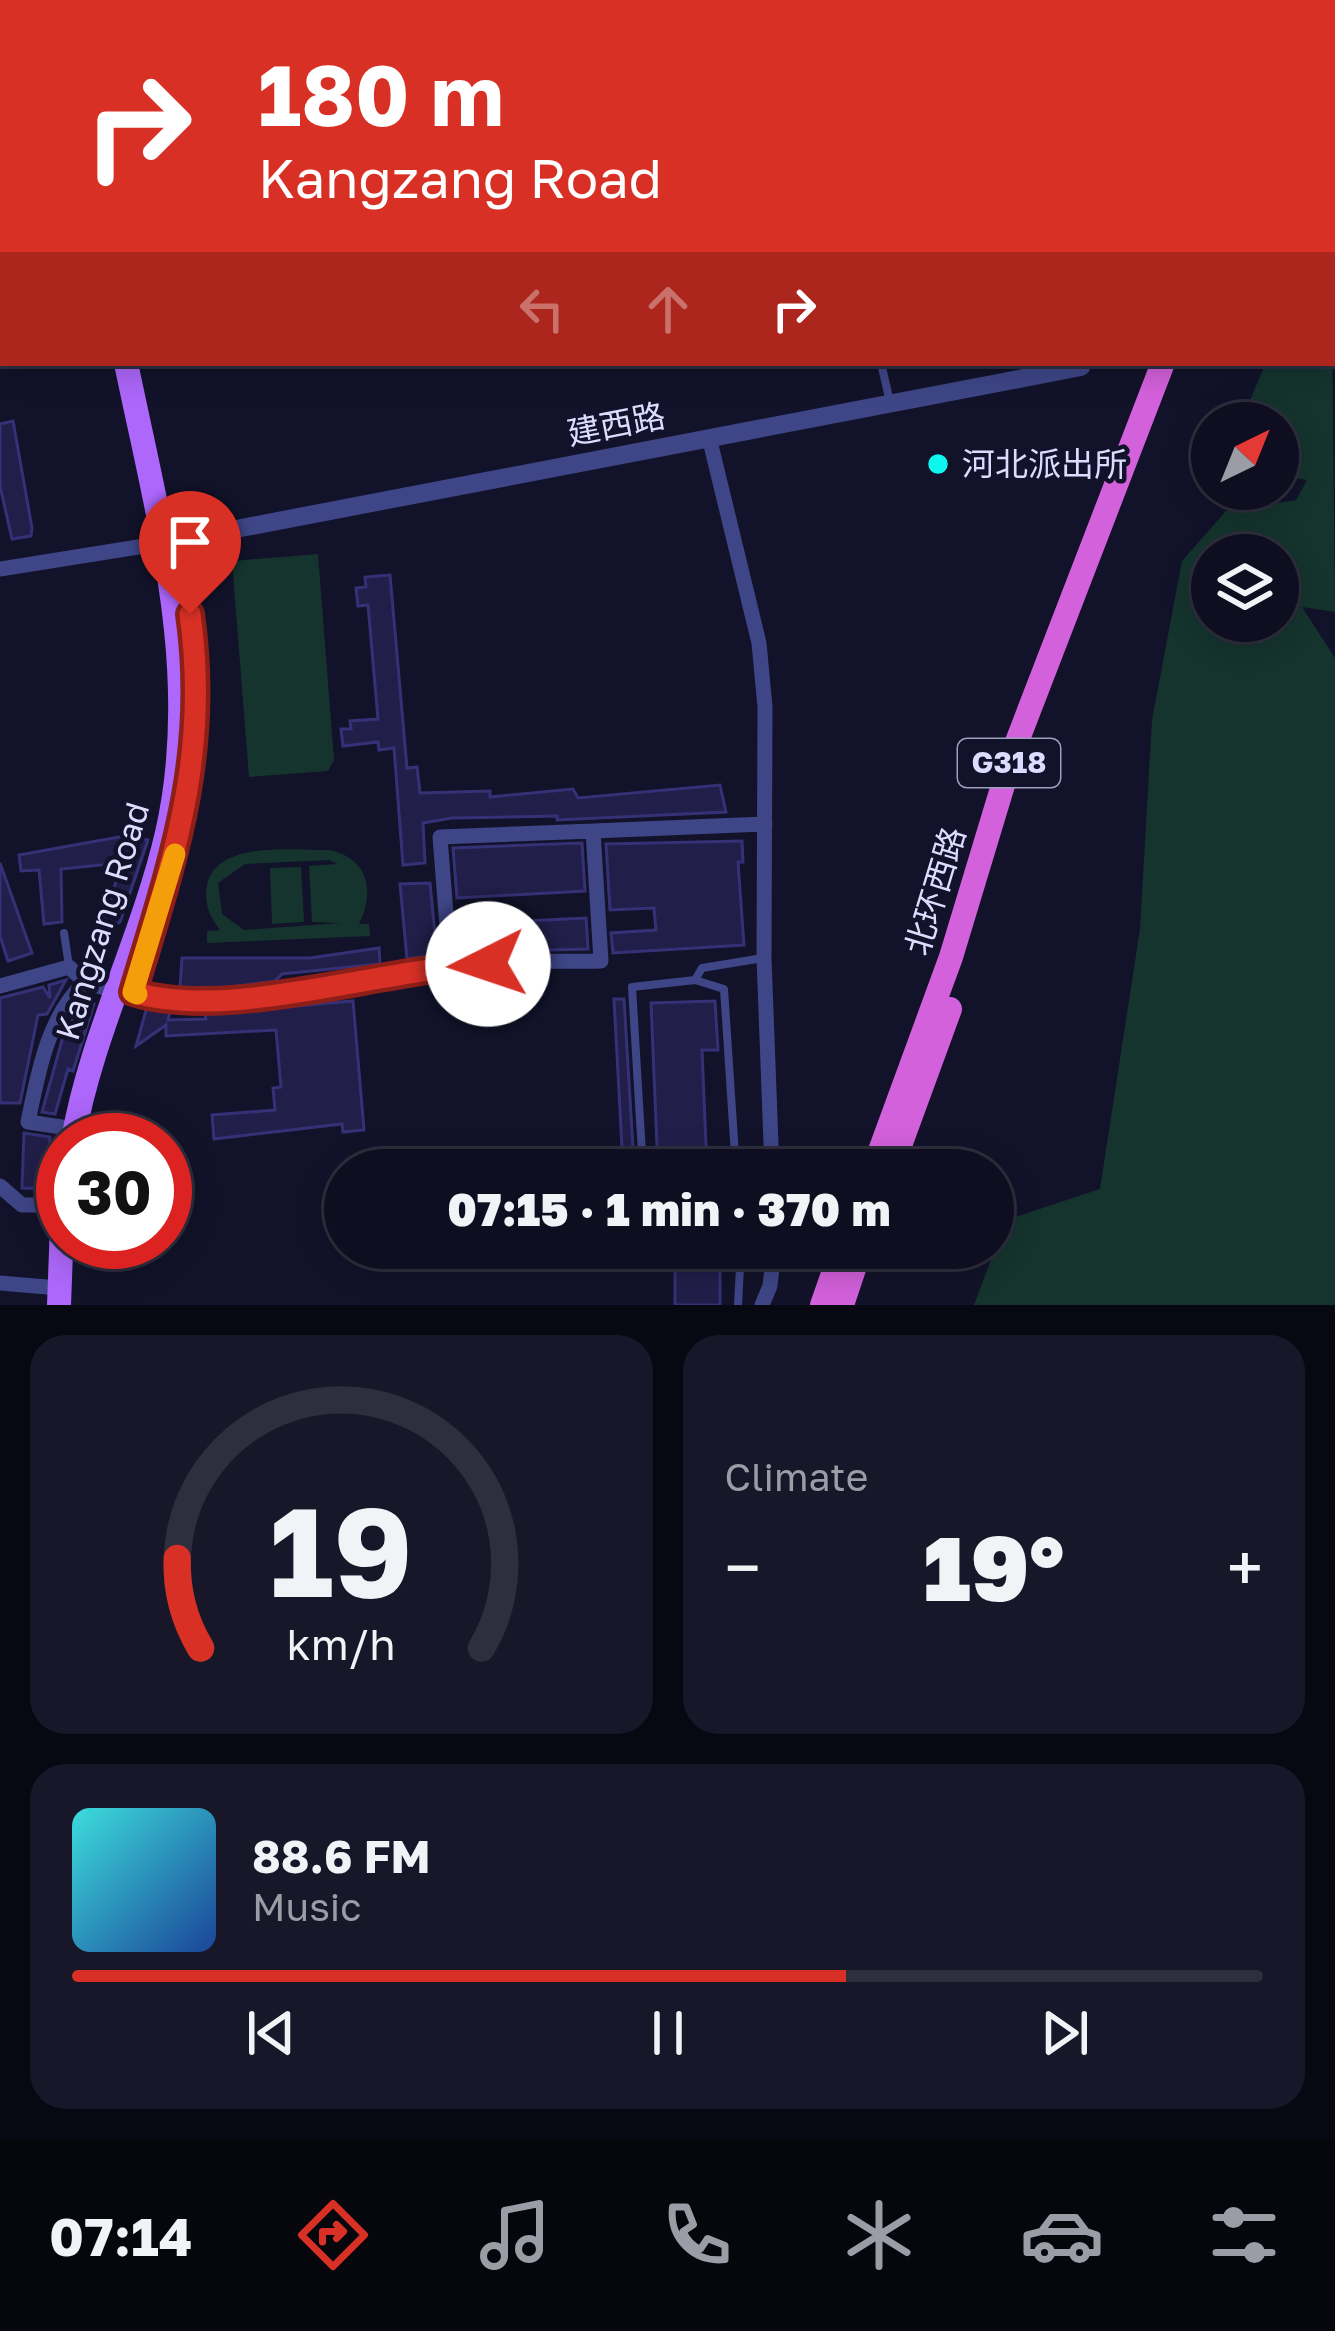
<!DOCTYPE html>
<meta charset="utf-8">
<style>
:root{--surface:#0e0e20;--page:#171729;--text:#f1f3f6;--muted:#9b9ca5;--line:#2e2e3e;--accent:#d93025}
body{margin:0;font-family:"Golos Text","Noto Sans SC",sans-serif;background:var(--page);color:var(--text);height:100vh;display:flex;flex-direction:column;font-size:45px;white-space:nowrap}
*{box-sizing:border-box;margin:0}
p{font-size:39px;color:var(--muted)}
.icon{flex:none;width:66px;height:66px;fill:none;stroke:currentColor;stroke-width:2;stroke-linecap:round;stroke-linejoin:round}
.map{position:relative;height:1305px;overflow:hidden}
.side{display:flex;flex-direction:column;gap:30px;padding:30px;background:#080812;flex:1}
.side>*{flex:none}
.banner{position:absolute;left:0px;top:0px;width:1335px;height:366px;box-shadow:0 6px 30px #0003,0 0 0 3px var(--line);background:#d93025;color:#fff;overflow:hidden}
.needle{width:78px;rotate:43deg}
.controls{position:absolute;left:1191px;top:402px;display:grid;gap:24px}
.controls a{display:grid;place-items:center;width:108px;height:108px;border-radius:50%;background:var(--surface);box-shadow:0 6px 30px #0003,0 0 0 3px var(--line);font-size:60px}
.speed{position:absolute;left:36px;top:1113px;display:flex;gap:24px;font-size:60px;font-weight:700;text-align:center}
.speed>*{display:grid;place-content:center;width:156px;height:156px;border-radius:50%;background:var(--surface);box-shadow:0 6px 30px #0003,0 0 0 3px var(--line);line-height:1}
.speed .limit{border:18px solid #d22;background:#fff;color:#111}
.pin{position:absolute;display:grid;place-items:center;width:102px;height:102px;color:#fff;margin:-123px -51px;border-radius:50% 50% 50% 0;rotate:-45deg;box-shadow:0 0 12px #0007}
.pin .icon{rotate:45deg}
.me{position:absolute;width:132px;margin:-66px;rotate:266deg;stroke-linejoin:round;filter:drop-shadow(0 0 9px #0008)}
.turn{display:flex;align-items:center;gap:42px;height:252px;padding:0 60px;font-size:54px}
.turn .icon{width:156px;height:156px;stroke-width:2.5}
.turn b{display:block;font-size:84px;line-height:102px}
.lanes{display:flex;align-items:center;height:114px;padding:0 60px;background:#0003;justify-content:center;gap:60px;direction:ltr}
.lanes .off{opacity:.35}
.big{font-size:90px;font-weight:800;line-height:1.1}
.side .widget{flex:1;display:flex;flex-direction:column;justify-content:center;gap:18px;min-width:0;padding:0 42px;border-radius:36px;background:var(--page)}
.side .dial{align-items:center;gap:0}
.dial svg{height:312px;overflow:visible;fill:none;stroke:var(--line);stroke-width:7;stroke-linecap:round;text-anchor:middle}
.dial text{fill:var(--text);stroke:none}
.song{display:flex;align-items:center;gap:36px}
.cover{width:144px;height:144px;border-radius:18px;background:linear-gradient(135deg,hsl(180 70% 55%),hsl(220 70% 35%))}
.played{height:12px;border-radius:6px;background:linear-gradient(90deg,var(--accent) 65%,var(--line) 65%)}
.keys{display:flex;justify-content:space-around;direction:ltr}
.heat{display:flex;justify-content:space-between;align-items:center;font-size:66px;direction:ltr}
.side .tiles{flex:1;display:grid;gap:30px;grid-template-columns:1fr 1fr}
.widget:last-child{grid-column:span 2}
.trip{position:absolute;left:324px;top:1149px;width:690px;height:120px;border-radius:60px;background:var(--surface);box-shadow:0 6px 30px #0003,0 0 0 3px var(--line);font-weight:800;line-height:120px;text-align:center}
.tab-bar{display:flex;height:192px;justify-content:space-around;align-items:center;background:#06060d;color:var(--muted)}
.tab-bar .icon{width:84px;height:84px}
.tab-bar .on{color:var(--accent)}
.tab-bar b{font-size:54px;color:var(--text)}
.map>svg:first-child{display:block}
.green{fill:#15342e;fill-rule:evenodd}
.building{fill:#211e4a;stroke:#353176;stroke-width:3}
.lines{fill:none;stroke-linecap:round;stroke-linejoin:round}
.service{stroke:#3e4687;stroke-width:8}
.minor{stroke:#3e4687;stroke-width:15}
.tertiary{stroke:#3e4687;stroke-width:18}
.primary{stroke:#ad67fa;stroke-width:24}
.trunk{stroke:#d461dc;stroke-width:24}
.route-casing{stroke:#8d1f18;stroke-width:30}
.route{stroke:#d93025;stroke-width:21}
.slow{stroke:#f59e0b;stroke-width:21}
.poi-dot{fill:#0ef7ec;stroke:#12122a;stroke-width:4.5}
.labels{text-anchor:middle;stroke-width:9;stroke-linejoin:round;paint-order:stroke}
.shield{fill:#12122a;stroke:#9fa0be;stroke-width:3}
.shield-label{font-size:30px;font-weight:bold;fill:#dcddfe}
.street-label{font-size:33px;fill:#dcddfe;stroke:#12122a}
.poi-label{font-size:33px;fill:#dcddfe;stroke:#12122a;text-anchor:start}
</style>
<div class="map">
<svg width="1335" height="1305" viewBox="0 0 1335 1305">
<rect width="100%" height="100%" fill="#12122a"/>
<path class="green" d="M1332,324l3,288 -33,-5 33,51v647h-361l32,-85 94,-31 40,-260 12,-209 30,-159 44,-50 70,-11 11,-20 -29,-5v-52h-38l26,-60h66zM1212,555h66v66h-66z
M318,554l16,206 -6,11 -79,6 -17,-216z
M330,850c39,9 45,42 29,74h10l1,12 -163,7v-12l13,-1c-11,-14 -16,-27 -13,-45 10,-46 89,-34 123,-35zM329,860l9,4 -29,2 3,56 29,1 -97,7 -22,-16 -4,-31 27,-19z
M301,867l3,55 -32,2 -2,-56z"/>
<path class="building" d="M13,421l19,107 -1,8 -19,3 -12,-53v-62z
M390,575l17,193 10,-1 3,26 70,-2v6l83,-8 5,9 142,-13 6,27 -169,8v-4l-105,2 -29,5 2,40 -22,2 -9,-117 -15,2 -1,-8 -35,4 -2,-17h10l-1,-8 28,-2 -10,-114 -10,1 -2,-18 10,-1 -1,-10z
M130,835l18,5 -28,82 -7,4 -8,-8 13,-44 -8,-10 -49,5 1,53 -18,2 -5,-54 -18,1 -2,-16z
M742,841l1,21h-5l6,83 -131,8 -2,-20 45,-3 -2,-22 -44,2 -4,-66z
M582,843l3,48 -128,7 -4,-50z
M0,863l32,90 -24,8 -8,-25z
M430,883l7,72 -30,4 -7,-75z
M586,918l2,31 -127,3 -2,-28z
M379,948l1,16 -98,10 -7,7 -53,7h-42l2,-30h128z
M66,980l-19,34 -9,1 -18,88h-20v-105l43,-11 7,11 -1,-13z
M89,996l5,8 -21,67 -5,-2 -13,45 -13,-2 22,-79z
M614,999h10l9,149h-11z
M353,1001l11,129 -21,2 -1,-8 -128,15 -2,-24 63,-5 -2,-22 8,-1 -5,-57 -110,6v-11l-30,21 11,-39 23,5 -2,8 38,-1 -1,-5z
M715,1001l3,49h-16l5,120h-49l-7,-167z
M24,1133l26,4 -2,52 -26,-1z
M675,1269l45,1v35h-45z"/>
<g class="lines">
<path class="service" d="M65,0l2,3
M0,175l3,-2
M881,363l9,39
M64,933l5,33
M695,980l29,9 12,181
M643,1170l-11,-183 63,-7 7,-12 61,-10
M738,1305l3,-57"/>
<path class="minor" d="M709,437l50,206 6,64 -1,251 8,212
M0,569l163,-26
M593,831l172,-7
M0,986l69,-19 16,15 33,10
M133,992c88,29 218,-15 310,-26 52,-6 106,-4 158,-5l-8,-130 -153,6 10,128
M75,1129l-47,-7c10,-49 20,-106 57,-140
M0,1186l22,19h40
M0,1283l58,5
M762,1305l8,-19 4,-38"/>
<path class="tertiary" d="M1298,0l1,3
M203,3l3,-3
M1325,3l1,-3
M0,231l3,-3
M163,543l918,-176"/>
<path class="primary" d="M0,16l3,5
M0,47l3,5
M73,1140c18,-105 70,-203 94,-307 36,-159 -9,-314 -41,-470
M59,1305l4,-107"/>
<path class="trunk" d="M1222,0v3
M1240,0v3
M873,1170l78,-213 62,-205 150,-389
M891,1170l59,-161
M822,1305l20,-57
M842,1305l19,-57"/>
</g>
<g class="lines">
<g class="route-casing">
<path id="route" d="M190,614c20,141 -17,246 -57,378 97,30 248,-24 355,-28"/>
</g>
<use href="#route" class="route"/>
<path class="slow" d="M137,994l-4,-2 42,-138"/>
</g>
<circle class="poi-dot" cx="938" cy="464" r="12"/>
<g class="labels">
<rect class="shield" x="958" y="739" width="102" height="48" rx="9"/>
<g class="shield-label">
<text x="1009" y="773">G318</text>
</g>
<g class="street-label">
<text transform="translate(616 424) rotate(-11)" y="12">建西路</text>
<text transform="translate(935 891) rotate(-73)" y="12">北环西路</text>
<text transform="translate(102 921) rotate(-73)" y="12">Kangzang Road</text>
</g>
<g class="poi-label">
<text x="962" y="476">河北派出所</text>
</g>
</g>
</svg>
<div class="controls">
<a><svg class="needle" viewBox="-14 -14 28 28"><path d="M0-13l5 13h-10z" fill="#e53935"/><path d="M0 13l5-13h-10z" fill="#9b9ca5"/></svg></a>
<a><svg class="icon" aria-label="layers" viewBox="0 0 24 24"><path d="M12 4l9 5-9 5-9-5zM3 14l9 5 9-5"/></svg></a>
</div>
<div class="speed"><div class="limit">30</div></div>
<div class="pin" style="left:190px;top:614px;background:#d93025"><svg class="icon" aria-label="arrive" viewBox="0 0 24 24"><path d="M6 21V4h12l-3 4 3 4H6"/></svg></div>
<svg class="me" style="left:488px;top:964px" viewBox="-20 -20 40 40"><circle r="19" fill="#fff"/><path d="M0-13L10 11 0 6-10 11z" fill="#d93025"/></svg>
<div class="trip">07:15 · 1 min · 370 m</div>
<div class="banner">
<div class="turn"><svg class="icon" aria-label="right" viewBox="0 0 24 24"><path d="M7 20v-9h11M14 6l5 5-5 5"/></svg><div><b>180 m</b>Kangzang Road</div></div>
<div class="lanes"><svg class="icon off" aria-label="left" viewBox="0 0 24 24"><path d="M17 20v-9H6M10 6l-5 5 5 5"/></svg><svg class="icon off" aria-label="ahead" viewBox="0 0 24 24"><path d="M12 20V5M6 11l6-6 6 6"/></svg><svg class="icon" aria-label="right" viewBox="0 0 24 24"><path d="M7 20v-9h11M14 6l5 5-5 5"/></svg></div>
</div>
</div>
<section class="side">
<div class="tiles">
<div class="widget dial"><svg viewBox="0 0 100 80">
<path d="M14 69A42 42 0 1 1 86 69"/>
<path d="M14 69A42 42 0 0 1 8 46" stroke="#d93025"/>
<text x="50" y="56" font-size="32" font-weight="700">19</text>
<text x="50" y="72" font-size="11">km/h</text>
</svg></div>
<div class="widget"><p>Climate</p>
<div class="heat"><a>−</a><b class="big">19°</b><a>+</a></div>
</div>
<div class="widget">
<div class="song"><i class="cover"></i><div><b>88.6 FM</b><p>Music</p></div></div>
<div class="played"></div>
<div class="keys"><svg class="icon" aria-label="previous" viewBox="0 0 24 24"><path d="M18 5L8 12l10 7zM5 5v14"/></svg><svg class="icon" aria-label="pause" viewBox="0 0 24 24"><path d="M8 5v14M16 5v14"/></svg><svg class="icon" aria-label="next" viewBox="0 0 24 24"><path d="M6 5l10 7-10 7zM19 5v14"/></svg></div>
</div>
</div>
</section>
<nav class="tab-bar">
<b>07:14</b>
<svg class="icon on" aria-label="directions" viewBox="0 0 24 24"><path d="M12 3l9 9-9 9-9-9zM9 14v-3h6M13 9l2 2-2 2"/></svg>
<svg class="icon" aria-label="music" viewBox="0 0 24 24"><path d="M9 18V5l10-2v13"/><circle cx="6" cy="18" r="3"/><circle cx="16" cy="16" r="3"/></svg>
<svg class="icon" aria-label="phone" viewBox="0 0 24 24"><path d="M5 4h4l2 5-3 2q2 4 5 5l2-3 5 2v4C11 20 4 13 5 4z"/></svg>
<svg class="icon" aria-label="climate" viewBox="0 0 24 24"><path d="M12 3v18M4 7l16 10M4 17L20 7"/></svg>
<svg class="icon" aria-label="car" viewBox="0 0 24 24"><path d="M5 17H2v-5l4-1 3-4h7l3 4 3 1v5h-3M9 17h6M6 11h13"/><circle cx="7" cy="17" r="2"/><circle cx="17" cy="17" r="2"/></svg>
<svg class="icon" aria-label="filters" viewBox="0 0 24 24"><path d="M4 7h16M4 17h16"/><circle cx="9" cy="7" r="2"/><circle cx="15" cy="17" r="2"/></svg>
</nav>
